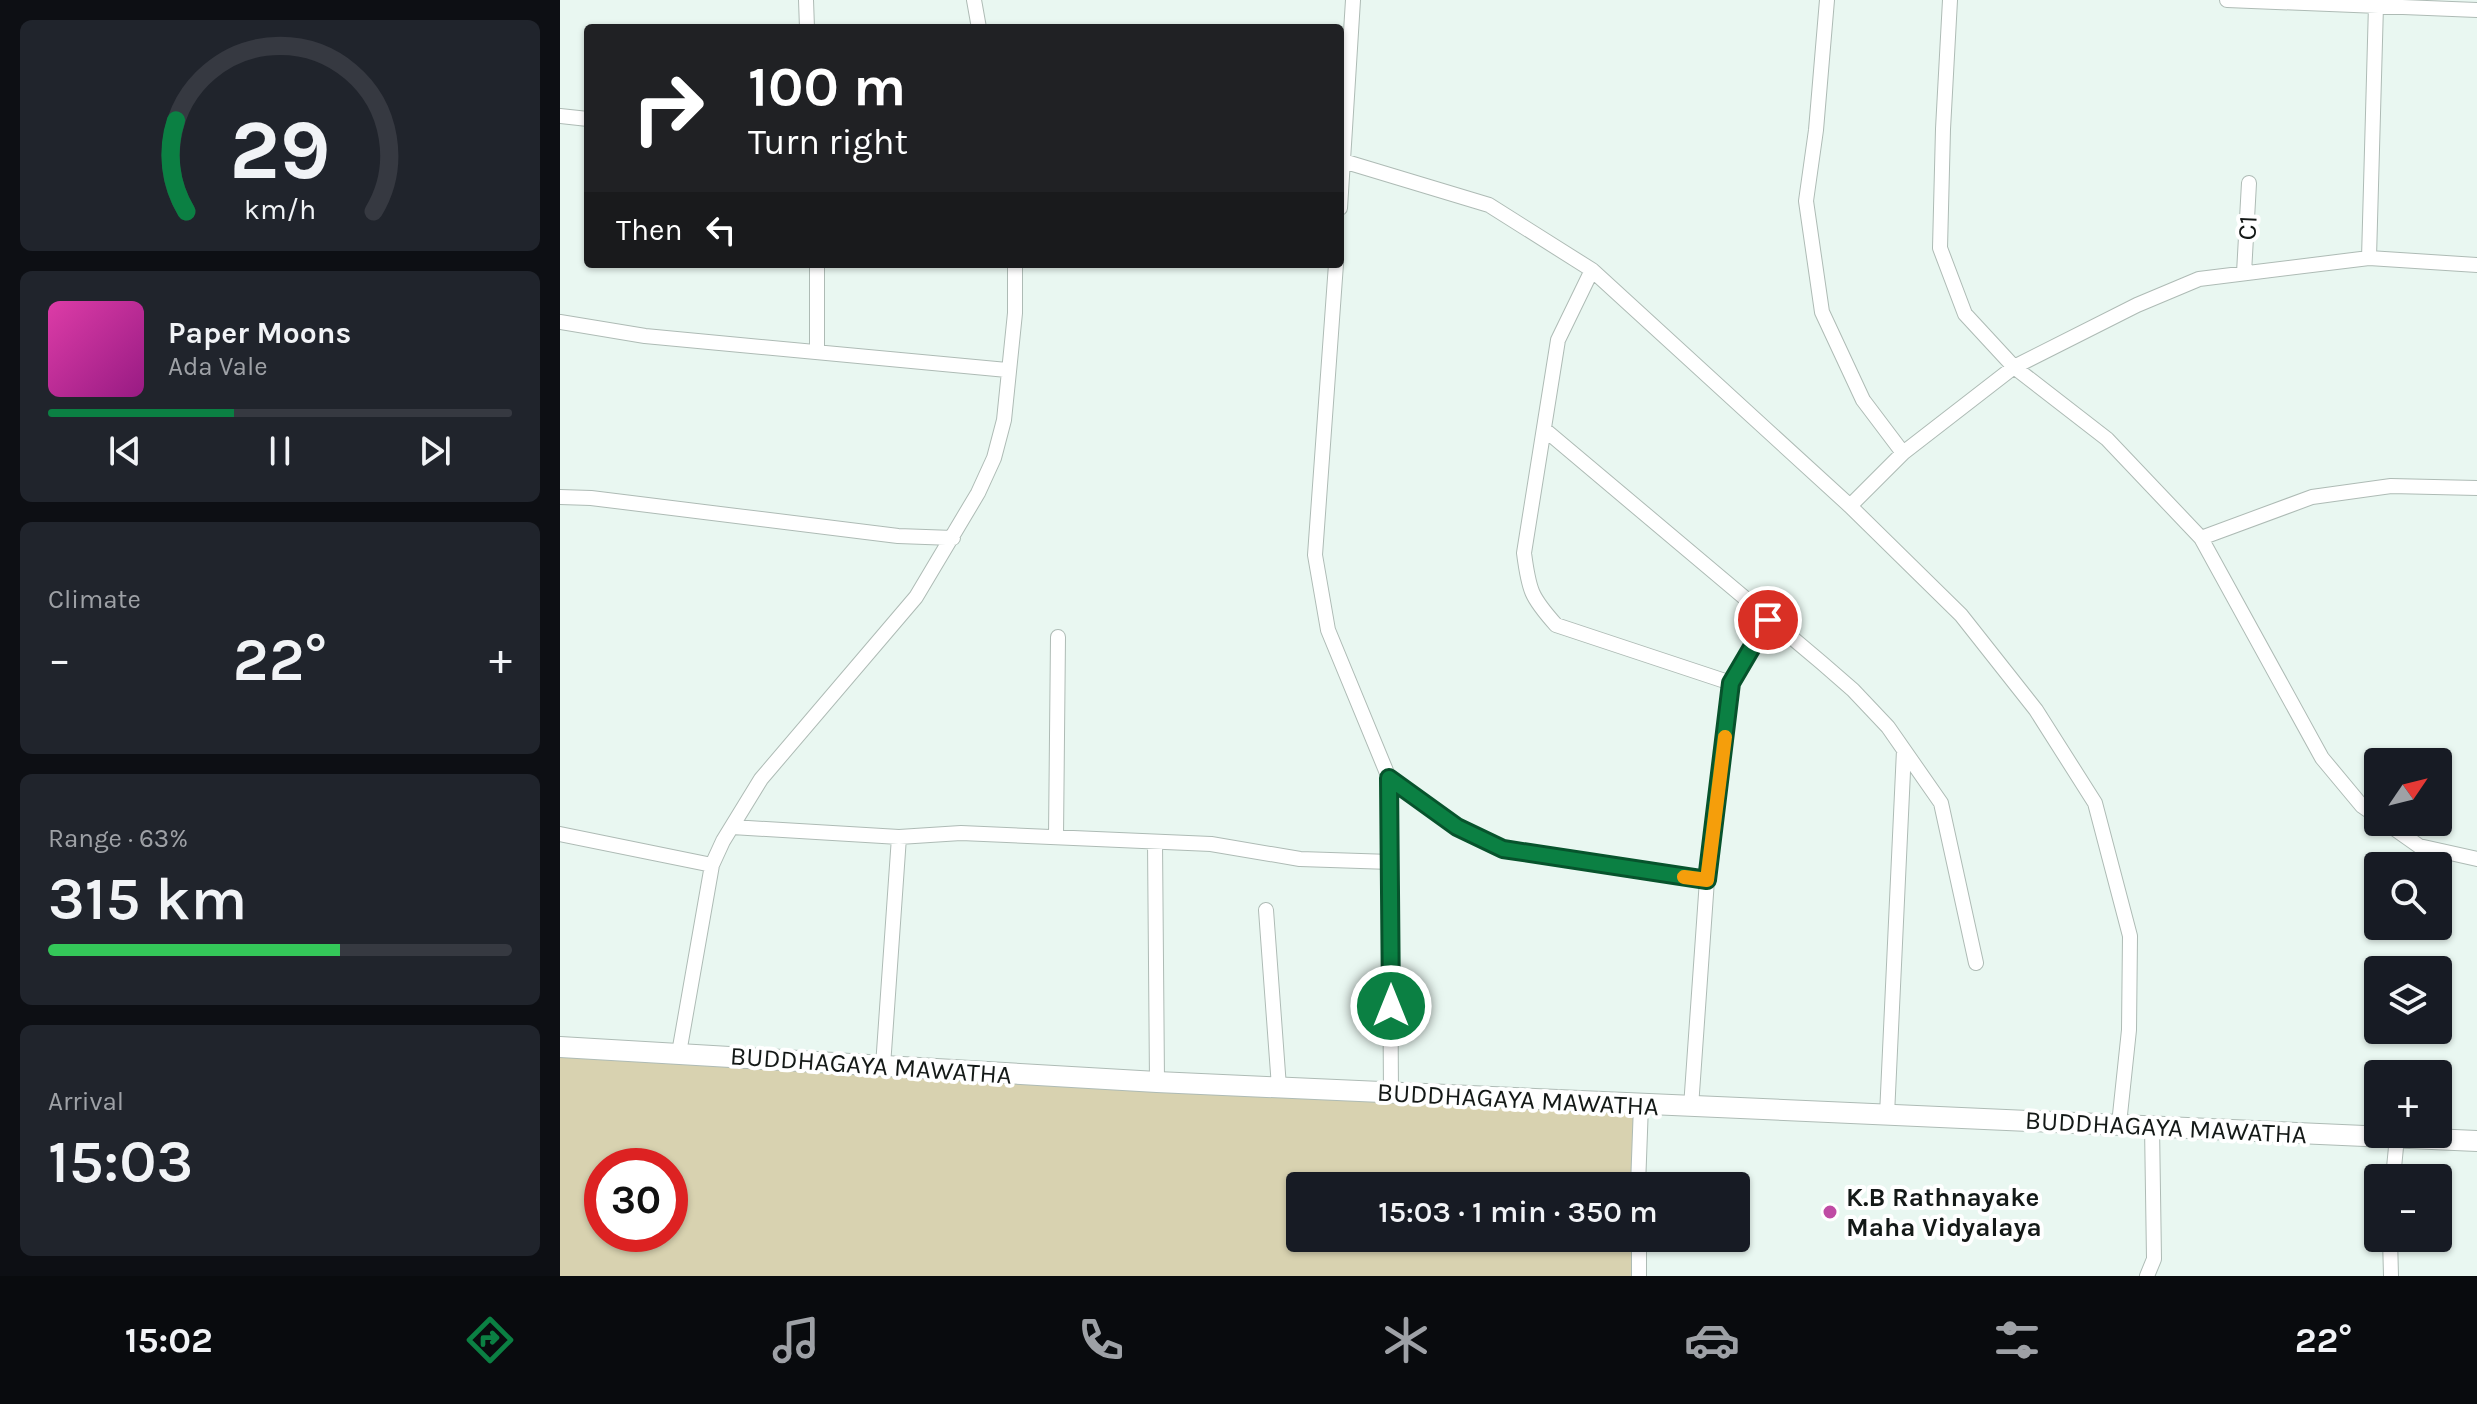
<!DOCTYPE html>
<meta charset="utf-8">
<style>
:root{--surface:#171b24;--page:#20242c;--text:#f1f3f6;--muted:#9ea1a6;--line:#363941;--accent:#0b8043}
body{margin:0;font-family:Karla,sans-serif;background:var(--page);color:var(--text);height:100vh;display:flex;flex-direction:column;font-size:30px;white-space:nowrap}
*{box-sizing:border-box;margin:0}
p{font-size:26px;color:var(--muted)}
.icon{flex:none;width:44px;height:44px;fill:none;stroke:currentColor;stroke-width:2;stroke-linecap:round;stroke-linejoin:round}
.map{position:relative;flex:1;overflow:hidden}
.details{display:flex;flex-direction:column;gap:20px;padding:20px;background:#0d0f14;width:560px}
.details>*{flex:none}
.hud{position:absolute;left:24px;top:24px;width:760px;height:244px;border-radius:8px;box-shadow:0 2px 6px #0004;background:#202124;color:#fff;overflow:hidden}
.needle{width:52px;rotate:55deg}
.tools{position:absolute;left:1804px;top:748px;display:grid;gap:16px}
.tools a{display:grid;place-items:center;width:88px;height:88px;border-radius:8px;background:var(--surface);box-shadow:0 2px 6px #0004;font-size:40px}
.speed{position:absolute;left:24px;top:1148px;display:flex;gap:16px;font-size:40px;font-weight:700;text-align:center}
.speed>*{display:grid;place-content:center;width:104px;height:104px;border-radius:50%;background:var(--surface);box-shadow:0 2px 6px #0004;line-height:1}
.speed .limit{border:12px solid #d22;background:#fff;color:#111}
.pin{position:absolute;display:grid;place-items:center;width:68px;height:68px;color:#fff;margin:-34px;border:4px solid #fff;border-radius:50%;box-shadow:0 2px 8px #0007}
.me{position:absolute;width:88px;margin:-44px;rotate:0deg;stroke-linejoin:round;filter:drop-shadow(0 0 6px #0008)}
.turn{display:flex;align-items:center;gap:28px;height:168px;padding:0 32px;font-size:36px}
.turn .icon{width:104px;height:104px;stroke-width:2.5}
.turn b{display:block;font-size:56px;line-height:68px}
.then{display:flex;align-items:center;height:76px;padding:0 32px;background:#0003;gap:16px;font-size:30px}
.big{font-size:60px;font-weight:600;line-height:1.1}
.details .tile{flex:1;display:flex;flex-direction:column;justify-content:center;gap:12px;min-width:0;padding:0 28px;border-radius:12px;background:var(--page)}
.details .dial{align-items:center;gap:0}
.dial svg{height:208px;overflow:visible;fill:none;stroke:var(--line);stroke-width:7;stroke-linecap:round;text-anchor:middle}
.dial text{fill:var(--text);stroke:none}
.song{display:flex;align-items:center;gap:24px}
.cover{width:96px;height:96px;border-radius:12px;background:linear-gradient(135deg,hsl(320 70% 55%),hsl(310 70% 35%))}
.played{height:8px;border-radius:4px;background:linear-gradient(90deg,var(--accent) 40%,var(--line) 40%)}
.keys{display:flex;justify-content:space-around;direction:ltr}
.heat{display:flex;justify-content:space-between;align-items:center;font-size:44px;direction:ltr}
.charge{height:12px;border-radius:6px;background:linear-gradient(90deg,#34c759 63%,var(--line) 0)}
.trip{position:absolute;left:726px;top:1172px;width:464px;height:80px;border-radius:8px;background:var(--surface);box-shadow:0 2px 6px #0004;font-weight:600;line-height:80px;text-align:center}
.dock{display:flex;height:128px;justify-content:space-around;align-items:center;background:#090b0e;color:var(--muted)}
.dock .icon{width:56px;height:56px}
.dock .current{color:var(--accent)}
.dock b{font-size:36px;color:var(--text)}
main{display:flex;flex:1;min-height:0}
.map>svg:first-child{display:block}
.green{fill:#d8d2b0;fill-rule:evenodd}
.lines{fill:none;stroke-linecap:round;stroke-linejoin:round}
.street-casing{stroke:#aebbb5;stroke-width:16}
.secondary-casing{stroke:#aebbb5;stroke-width:22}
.street{stroke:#fff;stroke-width:14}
.secondary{stroke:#fff;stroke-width:20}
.route-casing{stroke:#07532c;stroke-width:20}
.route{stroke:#0b8043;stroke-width:14}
.slow{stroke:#f59e0b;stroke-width:14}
.poi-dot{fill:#bf4ba4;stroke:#fff;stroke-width:3}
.labels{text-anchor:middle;stroke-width:8;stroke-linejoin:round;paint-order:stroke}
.street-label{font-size:26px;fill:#141917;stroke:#fff}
.poi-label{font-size:26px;font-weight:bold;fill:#141917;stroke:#fff;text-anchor:start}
</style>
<main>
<section class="details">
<div class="tile dial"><svg viewBox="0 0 100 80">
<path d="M14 69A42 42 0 1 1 86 69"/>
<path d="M14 69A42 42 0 0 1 10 34" stroke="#0b8043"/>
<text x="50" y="56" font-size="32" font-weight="700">29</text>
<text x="50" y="72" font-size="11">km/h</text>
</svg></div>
<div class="tile">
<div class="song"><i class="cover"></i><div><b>Paper Moons</b><p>Ada Vale</p></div></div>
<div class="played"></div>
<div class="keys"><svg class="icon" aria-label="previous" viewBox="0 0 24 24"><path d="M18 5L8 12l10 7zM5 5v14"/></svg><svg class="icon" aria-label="pause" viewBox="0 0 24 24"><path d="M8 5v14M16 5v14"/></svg><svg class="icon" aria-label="next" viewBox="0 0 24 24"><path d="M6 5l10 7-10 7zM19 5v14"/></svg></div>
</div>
<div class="tile"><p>Climate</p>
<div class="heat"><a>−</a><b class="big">22°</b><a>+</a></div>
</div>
<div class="tile"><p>Range · 63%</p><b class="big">315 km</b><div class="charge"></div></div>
<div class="tile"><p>Arrival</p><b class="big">15:03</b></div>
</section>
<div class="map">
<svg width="1917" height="1276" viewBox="0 0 1917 1276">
<rect width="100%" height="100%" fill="#e9f7f1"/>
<path class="green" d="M0,1047l1081,58 -3,81h-338v52h339v38h-1079zM42,1166h68v68h-68z"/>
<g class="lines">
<g class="street-casing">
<path id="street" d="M246,0l1,28
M414,0l5,28
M1267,0l-11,130 -10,71 16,111 41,88 40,53
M1390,0l-7,129 -3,119 25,66 49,53 93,72 94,99 121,220 40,48 16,11
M1667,0l250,10
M0,116l28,3
M783,161l146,44 103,65 258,236 111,109 75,95 59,93 35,133 -1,94 -10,94
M780,208l13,-208
M1809,258l7,-253
M257,264v86
M776,264l-21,291 13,75 61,148 2,315
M1032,270l-34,70 -34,213c5,38 7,44 32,72l175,58
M1684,273l5,-90
M0,322l85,14 362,34
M984,429l278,234 31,27 35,37 53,76 35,160
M0,497l31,1 307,38 55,2
M1290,506l53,-53 111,-86 123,-62 62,-26 170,-21 108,7
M1641,538l111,-41 79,-11 86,2
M829,778l68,49 46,22 204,31
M1825,822l34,24 58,13
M172,827l167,10 62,-4 250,11 89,15 91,3
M0,834l152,31
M496,837l2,-200
M595,842l2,240
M706,910l13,177
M119,1053l33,-188 11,-24 38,-62 155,-182 62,-104 16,-35 10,-38 11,-107v-49
M323,1066l16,-229
M1131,1107l16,-227 24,-197 37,-63
M1327,1115l17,-365
M1833,1178l4,-41
M1078,1186l3,-81
M1079,1238v38
M1830,1238l1,38
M1587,1276l7,-17 -2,-133"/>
</g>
<g class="secondary-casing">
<path id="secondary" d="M0,1047l597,35 1320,59"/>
</g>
<use href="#street" class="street"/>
<use href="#secondary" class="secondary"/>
</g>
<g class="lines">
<g class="route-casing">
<path id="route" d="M831,1006l-2,-228 68,49 46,22 204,31 24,-197 37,-63"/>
</g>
<use href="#route" class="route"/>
<path class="slow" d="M1124,877l23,3 18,-143"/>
</g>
<circle class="poi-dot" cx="1270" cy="1212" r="8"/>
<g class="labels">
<g class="street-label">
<text transform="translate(1687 228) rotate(-87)" y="9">C1</text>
<text transform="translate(311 1065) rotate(4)" y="9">BUDDHAGAYA MAWATHA</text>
<text transform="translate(958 1099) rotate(3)" y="9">BUDDHAGAYA MAWATHA</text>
<text transform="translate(1606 1127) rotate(3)" y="9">BUDDHAGAYA MAWATHA</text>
</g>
<g class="poi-label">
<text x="1286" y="1206">K.B Rathnayake<tspan x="1286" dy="30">Maha Vidyalaya</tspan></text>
</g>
</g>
</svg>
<div class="tools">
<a><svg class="needle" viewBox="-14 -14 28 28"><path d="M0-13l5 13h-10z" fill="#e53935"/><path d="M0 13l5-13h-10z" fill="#9ea1a6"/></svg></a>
<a><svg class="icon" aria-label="search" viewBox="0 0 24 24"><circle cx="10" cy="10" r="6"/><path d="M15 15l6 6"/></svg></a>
<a><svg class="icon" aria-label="layers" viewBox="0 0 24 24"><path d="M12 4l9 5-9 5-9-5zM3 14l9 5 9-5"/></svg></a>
<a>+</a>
<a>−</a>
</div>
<div class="speed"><div class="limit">30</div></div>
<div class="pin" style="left:1208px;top:620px;background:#d93025"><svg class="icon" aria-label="arrive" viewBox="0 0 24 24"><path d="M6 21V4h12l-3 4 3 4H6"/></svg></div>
<svg class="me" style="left:831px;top:1006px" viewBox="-20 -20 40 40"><circle r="17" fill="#0b8043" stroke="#fff" stroke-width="3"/><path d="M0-11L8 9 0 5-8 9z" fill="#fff"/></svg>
<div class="trip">15:03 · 1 min · 350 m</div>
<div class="hud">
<div class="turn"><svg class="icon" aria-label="right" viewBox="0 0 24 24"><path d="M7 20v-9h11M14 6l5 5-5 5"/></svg><div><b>100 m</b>Turn right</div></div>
<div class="then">Then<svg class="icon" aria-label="left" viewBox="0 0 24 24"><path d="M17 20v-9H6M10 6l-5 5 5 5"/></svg></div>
</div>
</div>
</main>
<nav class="dock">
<b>15:02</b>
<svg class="icon current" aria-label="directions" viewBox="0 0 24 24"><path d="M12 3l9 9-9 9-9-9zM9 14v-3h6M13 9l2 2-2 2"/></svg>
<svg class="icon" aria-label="music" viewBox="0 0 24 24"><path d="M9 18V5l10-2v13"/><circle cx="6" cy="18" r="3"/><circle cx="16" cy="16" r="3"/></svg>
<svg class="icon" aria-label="phone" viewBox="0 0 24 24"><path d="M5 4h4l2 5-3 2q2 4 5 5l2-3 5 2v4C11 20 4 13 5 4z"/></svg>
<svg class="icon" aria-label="climate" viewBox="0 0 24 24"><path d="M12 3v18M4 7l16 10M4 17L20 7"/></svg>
<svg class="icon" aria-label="car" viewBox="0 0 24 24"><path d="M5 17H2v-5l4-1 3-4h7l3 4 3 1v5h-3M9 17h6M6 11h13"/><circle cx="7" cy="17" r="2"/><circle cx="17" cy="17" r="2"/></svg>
<svg class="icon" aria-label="filters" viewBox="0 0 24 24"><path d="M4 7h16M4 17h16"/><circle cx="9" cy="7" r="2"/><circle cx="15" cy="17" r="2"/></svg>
<b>22°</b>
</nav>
